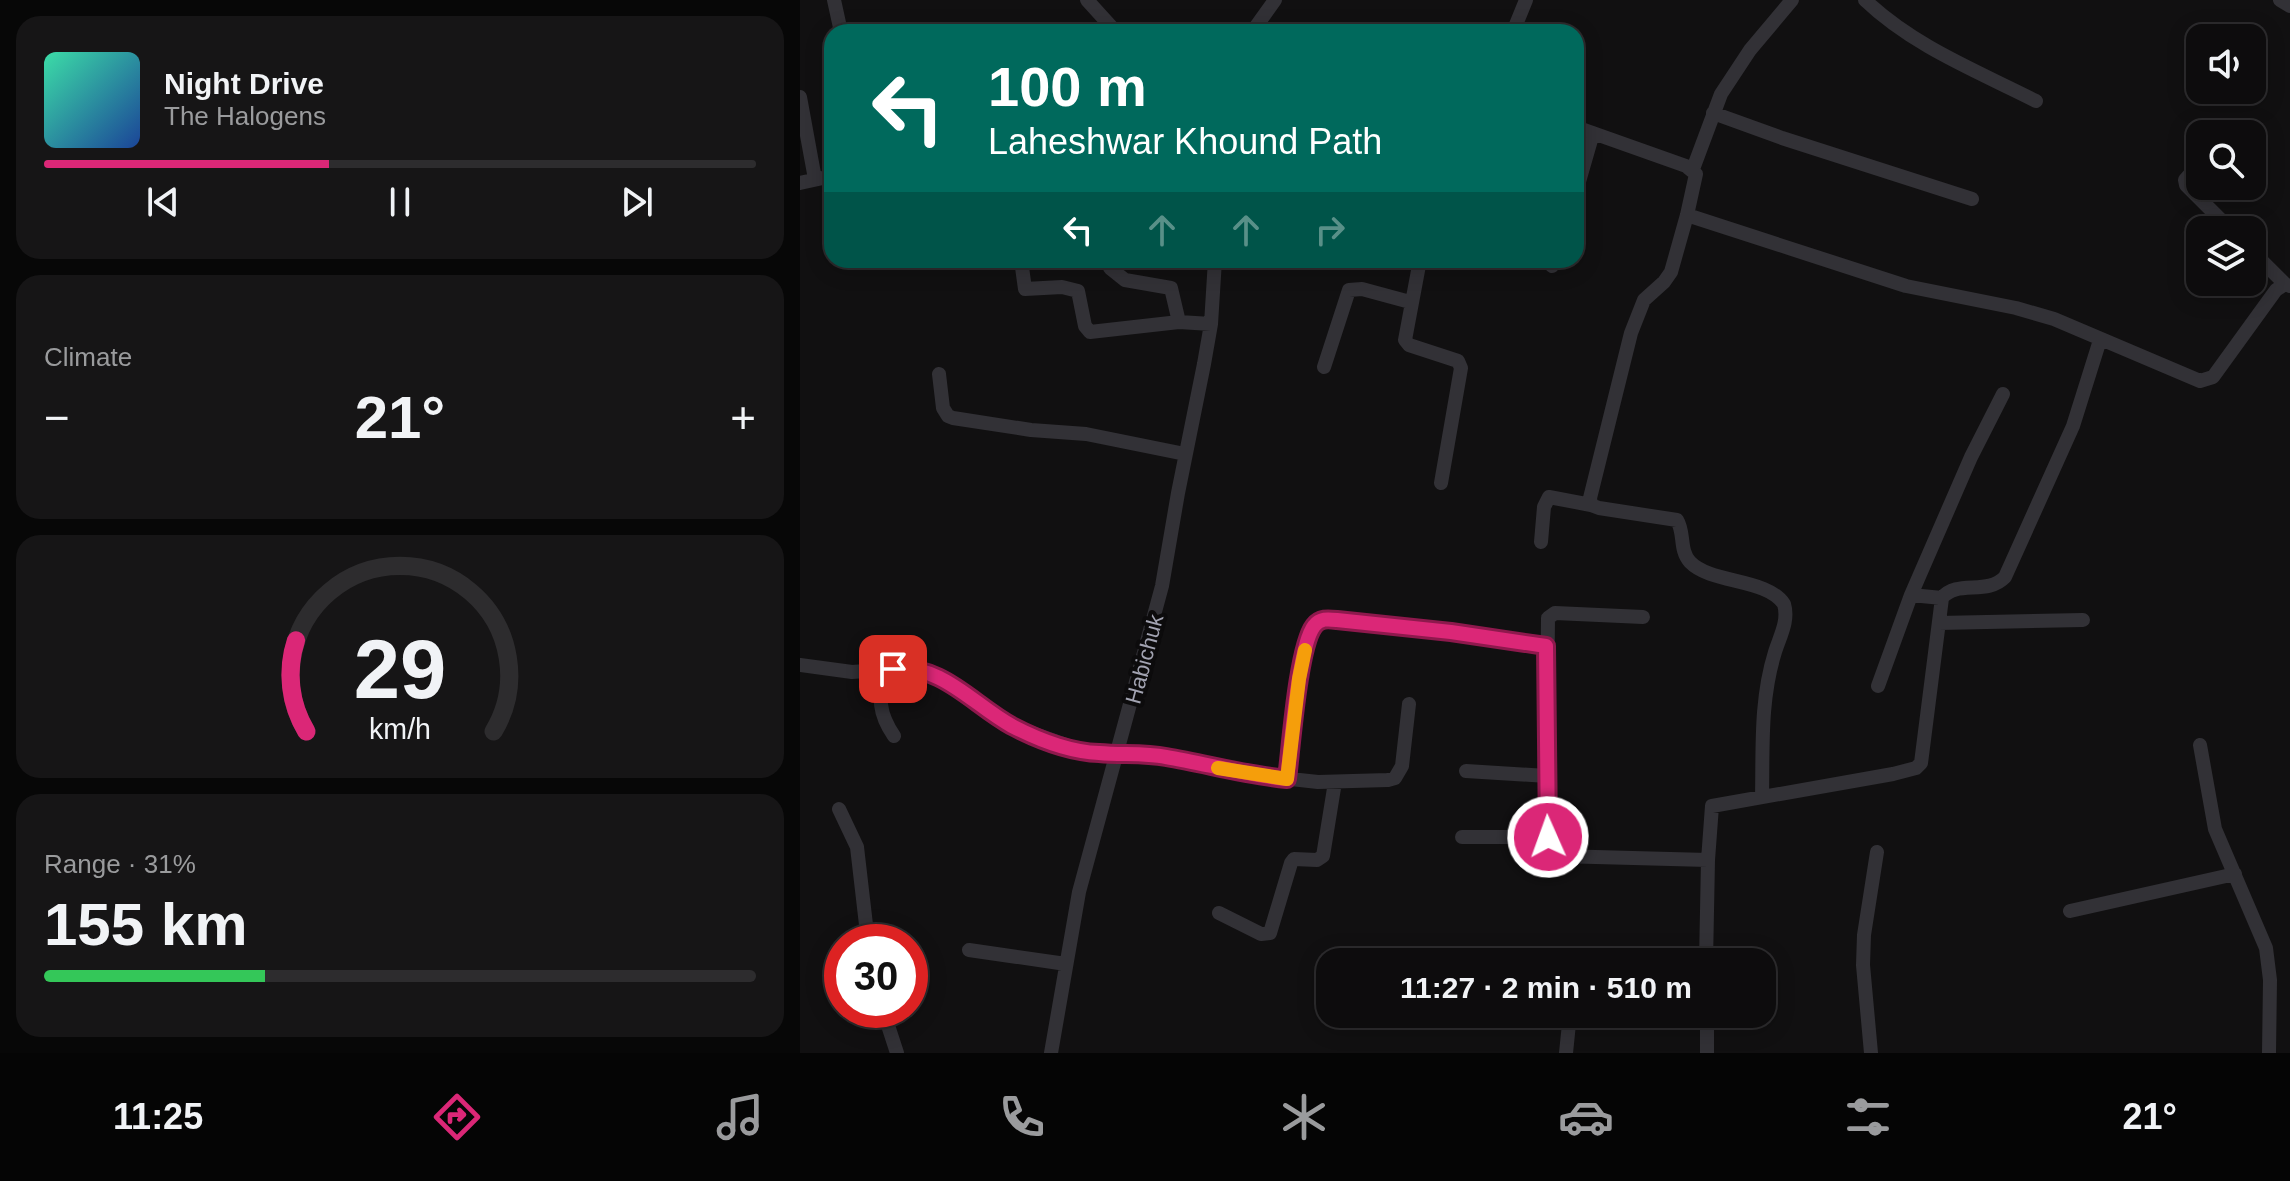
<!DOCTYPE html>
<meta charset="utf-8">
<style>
:root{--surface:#0d0c0d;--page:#161516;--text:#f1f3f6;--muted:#9a9b9d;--line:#2d2c2e;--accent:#db2777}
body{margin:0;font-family:Arial,sans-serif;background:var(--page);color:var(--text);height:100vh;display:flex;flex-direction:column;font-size:30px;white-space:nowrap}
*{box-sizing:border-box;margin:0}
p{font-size:26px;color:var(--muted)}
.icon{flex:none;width:44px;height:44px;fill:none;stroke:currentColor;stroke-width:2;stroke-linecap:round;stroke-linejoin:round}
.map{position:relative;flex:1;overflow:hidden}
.drawer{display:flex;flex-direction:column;gap:16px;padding:16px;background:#070707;width:800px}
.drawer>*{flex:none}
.top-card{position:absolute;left:24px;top:24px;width:760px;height:244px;border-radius:24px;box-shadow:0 4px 20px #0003,0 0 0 2px var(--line);background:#00695c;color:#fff;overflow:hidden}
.fabs{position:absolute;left:1386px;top:24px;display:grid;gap:16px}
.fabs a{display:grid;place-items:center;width:80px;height:80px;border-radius:16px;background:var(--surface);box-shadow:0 4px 20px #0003,0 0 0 2px var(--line);font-size:40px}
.speed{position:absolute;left:24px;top:924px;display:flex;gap:16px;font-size:40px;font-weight:700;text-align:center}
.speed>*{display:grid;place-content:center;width:104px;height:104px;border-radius:50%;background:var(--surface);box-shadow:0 4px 20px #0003,0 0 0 2px var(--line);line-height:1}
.speed .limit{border:12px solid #d22;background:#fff;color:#111}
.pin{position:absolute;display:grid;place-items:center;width:68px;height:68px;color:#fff;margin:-34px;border-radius:16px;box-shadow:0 4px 12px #0006}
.me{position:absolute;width:88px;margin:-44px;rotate:358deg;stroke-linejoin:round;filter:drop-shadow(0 0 6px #0008)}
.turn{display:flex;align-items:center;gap:28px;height:168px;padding:0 32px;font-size:36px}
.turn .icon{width:104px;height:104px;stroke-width:2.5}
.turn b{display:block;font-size:56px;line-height:68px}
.lanes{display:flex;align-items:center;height:76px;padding:0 32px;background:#0003;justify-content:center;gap:40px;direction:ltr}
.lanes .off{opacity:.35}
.big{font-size:60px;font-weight:800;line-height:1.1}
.drawer .widget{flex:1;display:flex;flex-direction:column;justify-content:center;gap:12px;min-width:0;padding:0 28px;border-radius:24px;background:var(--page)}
.drawer .dial{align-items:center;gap:0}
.dial svg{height:208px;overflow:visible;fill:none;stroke:var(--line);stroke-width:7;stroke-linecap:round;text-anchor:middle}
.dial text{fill:var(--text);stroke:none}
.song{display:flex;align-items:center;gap:24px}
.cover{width:96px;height:96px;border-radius:12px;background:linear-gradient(135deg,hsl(160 70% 55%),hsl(220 70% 35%))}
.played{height:8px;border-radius:4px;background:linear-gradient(90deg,var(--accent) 40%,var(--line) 40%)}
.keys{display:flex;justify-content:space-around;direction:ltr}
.heat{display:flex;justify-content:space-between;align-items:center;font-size:44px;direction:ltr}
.charge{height:12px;border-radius:6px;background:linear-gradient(90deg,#34c759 31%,var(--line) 0)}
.trip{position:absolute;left:516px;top:948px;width:460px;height:80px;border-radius:24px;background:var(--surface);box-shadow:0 4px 20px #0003,0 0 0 2px var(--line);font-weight:800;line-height:80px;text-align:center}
.dock{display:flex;height:128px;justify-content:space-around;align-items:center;background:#050505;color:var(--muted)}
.dock .icon{width:56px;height:56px}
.dock .selected{color:var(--accent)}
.dock b{font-size:36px;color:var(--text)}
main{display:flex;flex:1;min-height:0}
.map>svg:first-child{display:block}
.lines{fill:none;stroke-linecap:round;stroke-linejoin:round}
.street{stroke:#323136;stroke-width:14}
.route-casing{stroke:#8e194d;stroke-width:20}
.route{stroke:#db2777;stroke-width:14}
.slow{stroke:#f59e0b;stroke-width:14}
.labels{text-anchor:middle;stroke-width:8;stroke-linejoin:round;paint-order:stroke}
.street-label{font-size:22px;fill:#a2a3b1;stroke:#0c0b0c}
</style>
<main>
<section class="drawer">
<div class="widget">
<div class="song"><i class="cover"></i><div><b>Night Drive</b><p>The Halogens</p></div></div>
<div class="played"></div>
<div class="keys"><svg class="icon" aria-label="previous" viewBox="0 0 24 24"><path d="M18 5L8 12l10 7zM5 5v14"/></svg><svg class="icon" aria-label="pause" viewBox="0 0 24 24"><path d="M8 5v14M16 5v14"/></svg><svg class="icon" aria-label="next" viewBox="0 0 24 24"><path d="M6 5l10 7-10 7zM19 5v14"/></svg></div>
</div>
<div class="widget"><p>Climate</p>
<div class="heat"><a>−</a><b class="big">21°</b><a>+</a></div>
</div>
<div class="widget dial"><svg viewBox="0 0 100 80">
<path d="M14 69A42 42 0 1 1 86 69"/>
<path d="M14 69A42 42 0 0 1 10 34" stroke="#db2777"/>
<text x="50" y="56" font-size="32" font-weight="700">29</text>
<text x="50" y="72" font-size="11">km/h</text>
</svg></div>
<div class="widget"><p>Range · 31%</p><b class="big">155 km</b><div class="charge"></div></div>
</section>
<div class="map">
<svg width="1490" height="1053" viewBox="0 0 1490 1053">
<rect width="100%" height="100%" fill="#111011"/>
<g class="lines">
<path class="street" d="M34,0l7,32
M287,0l29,32
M1065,0c48,46 112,71 171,101
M1480,0l10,6
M452,32l23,-32
M713,32l13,-32
M0,97l15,82
M913,113l69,25 190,61
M776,127l110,39 10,8 -9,41 -16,57 -7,10 -20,18 -13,33 -41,165 1,7 8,3 78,12c8,13 2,30 13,42 21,22 77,16 94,42 5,17 -4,32 -9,48 -15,48 -12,96 -13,145
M1400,163l-15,17 1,5 45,45
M893,169l28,-75 29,-44 42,-50
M0,183l32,-7
M776,192l17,-59
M887,215l219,71 110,22 38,11 146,62 13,-4 63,-87 9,-6 5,2
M1452,251l33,33
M221,260l4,29 37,-2 16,4 7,35 5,6 89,-10 32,2
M620,260l-15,80 4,5 49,16 3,7 -20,115
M752,266l2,-6
M310,268l15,12 46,8 8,34
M524,367l25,-77 13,-1 48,13
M139,374l4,34 5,8 5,2 78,12 55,4 99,20
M741,542l3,-35 5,-10 42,8
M1111,595l60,-138 32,-63
M843,617l-88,-4 -7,5 -2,198 4,29 8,11 150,4
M1139,623l144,-3
M0,665l52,7 41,-3
M1078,686l33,-91 31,3
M94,736c-15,-22 -17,-39 -7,-64l6,-3 12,-2 35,10 73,49 70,25 74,5 88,18 73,8 70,-2 7,-2 7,-12 7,-62
M1400,745l15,84 51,119 4,32 -1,73
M666,771l81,5
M487,779c4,-31 11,-132 27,-153 6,-8 14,-7 23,-6l114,12 95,14
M39,809l18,38 11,95
M662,837h86
M1270,911l165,-37
M419,913l42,21 9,-1 21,-70 3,-4 23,1 6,-4 12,-74
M169,950l97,14
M906,962l2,-102 4,-54 181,-32 23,-6 5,-5 21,-165c15,-19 45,-2 63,-21l68,-151 27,-86
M83,1010l14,43
M907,1014v39
M251,1053l28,-161 83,-306 16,-93 26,-129 7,-40 4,-64
M766,1053l4,-39
M1071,1053l-8,-88 1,-30 13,-83"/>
</g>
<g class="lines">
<g class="route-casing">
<path id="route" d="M93,669c49,-5 79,35 119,57 25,13 58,26 87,27 23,2 45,0 67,4 41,7 80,18 121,22 4,-31 11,-132 27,-153 6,-8 14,-7 23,-6l114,12 95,14 2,191"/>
</g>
<use href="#route" class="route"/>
<path class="slow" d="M418,768l69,11 12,-100 6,-29"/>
</g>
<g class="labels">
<g class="street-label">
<text transform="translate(344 659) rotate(-75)" y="8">Habichuk</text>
</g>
</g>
</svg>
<div class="fabs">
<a><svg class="icon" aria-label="sound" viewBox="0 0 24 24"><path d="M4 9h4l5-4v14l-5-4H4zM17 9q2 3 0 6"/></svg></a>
<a><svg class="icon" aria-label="search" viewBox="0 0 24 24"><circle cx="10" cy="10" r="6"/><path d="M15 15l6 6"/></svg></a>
<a><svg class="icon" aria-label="layers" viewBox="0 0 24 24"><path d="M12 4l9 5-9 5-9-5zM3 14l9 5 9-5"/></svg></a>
</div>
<div class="speed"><div class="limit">30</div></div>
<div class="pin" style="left:93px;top:669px;background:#d93025"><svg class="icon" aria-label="arrive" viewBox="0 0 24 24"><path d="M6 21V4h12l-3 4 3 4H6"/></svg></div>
<svg class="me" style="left:748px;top:837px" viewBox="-20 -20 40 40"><circle r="17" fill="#db2777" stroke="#fff" stroke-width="3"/><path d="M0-11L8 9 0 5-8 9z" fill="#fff"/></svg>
<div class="trip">11:27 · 2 min · 510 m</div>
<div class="top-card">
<div class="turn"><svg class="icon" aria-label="left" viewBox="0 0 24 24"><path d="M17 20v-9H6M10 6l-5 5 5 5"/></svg><div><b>100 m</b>Laheshwar Khound Path</div></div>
<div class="lanes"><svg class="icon" aria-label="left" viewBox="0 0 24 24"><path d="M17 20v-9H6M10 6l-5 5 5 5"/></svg><svg class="icon off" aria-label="ahead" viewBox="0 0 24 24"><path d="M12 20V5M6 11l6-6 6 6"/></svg><svg class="icon off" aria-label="ahead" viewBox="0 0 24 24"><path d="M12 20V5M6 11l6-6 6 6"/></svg><svg class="icon off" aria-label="right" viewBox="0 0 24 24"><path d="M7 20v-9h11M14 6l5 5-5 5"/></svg></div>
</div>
</div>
</main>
<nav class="dock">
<b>11:25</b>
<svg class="icon selected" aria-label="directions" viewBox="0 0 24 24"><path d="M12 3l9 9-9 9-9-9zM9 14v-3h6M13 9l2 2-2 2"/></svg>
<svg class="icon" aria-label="music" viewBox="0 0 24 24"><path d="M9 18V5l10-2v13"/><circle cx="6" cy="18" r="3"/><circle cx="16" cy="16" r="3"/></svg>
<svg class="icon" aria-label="phone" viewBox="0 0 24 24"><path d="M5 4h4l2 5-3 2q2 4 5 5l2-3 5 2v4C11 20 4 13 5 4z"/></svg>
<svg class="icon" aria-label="climate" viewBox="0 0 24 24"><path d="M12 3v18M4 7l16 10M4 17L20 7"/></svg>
<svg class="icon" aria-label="car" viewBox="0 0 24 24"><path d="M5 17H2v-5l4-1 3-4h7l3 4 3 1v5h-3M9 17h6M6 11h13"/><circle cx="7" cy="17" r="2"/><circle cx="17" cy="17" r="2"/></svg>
<svg class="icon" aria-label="filters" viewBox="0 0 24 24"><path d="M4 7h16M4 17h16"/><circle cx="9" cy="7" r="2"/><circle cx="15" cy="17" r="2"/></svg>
<b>21°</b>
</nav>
